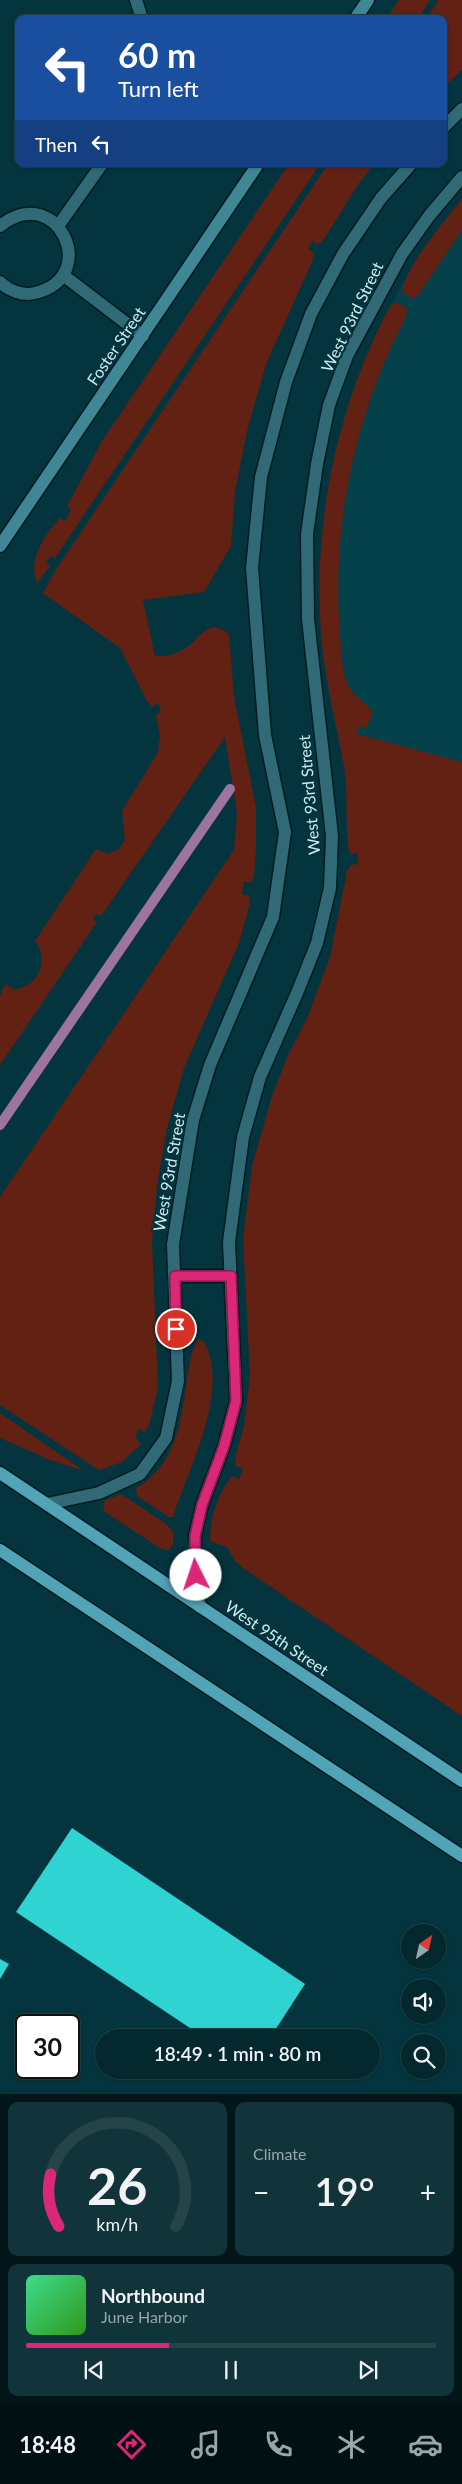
<!DOCTYPE html>
<meta charset="utf-8">
<style>
:root{--surface:#03282e;--page:#11343a;--text:#f1f3f6;--muted:#97a6aa;--line:#24444a;--accent:#db2777}
body{margin:0;font-family:Lato,sans-serif;background:var(--page);color:var(--text);height:100vh;display:flex;flex-direction:column;font-size:19px;white-space:nowrap}
*{box-sizing:border-box;margin:0}
p{font-size:16px;color:var(--muted)}
.icon{flex:none;width:28px;height:28px;fill:none;stroke:currentColor;stroke-width:2;stroke-linecap:round;stroke-linejoin:round}
.map{position:relative;height:2094px;overflow:hidden}
.side{display:flex;flex-direction:column;gap:8px;padding:8px;background:#021619;flex:1}
.side>*{flex:none}
.guide{position:absolute;left:15px;top:15px;width:432px;height:152px;border-radius:10px;box-shadow:0 1px 4px #0004,0 0 0 1px var(--line);background:#1a4fa0;color:#fff;overflow:hidden}
.needle{width:32px;rotate:34deg}
.tools{position:absolute;left:401px;top:1924px;display:grid;gap:10px}
.tools a{display:grid;place-items:center;width:45px;height:45px;border-radius:50%;background:var(--surface);box-shadow:0 1px 4px #0004,0 0 0 1px var(--line);font-size:25px}
.speed{position:absolute;left:15px;top:2014px;display:flex;gap:10px;font-size:25px;font-weight:700;text-align:center}
.speed>*{display:grid;place-content:center;width:65px;height:65px;border-radius:50%;background:var(--surface);box-shadow:0 1px 4px #0004,0 0 0 1px var(--line);line-height:1}
.speed .limit{border:2px solid #111;border-radius:8px;background:#fff;color:#111}
.pin{position:absolute;display:grid;place-items:center;width:42px;height:42px;color:#fff;margin:-21px;border:2px solid #fff;border-radius:50%;box-shadow:0 1px 5px #0007}
.me{position:absolute;width:55px;margin:-28px;rotate:356deg;stroke-linejoin:round;filter:drop-shadow(0 0 4px #0008)}
.turn{display:flex;align-items:center;gap:18px;height:105px;padding:0 20px;font-size:22px}
.turn .icon{width:65px;height:65px;stroke-width:2.5}
.turn b{display:block;font-size:35px;line-height:42px}
.then{display:flex;align-items:center;height:48px;padding:0 20px;background:#0003;gap:10px;font-size:19px}
.big{font-size:38px;font-weight:600;line-height:1.1}
.side .card{flex:1;display:flex;flex-direction:column;justify-content:center;gap:8px;min-width:0;padding:0 18px;border-radius:10px;background:var(--page)}
.side .dial{align-items:center;gap:0}
.dial svg{height:130px;overflow:visible;fill:none;stroke:var(--line);stroke-width:7;stroke-linecap:round;text-anchor:middle}
.dial text{fill:var(--text);stroke:none}
.song{display:flex;align-items:center;gap:15px}
.cover{width:60px;height:60px;border-radius:8px;background:linear-gradient(135deg,hsl(150 70% 55%),hsl(110 70% 35%))}
.played{height:5px;border-radius:2px;background:linear-gradient(90deg,var(--accent) 35%,var(--line) 35%)}
.keys{display:flex;justify-content:space-around;direction:ltr}
.heat{display:flex;justify-content:space-between;align-items:center;font-size:28px;direction:ltr}
.side .tiles{flex:1;display:grid;gap:8px;grid-template-columns:1fr 1fr}
.card:last-child{grid-column:span 2}
.trip{position:absolute;left:95px;top:2029px;width:285px;height:50px;border-radius:25px;background:var(--surface);box-shadow:0 1px 4px #0004,0 0 0 1px var(--line);font-weight:600;line-height:50px;text-align:center}
.tab-bar{display:flex;height:80px;justify-content:space-around;align-items:center;background:#011012;color:var(--muted)}
.tab-bar .icon{width:35px;height:35px}
.tab-bar .selected{color:var(--accent)}
.tab-bar b{font-size:22px;color:var(--text)}
.map>svg:first-child{display:block}
.built{fill:#04414b}
.green{fill:#622113}
.lines{fill:none;stroke-linecap:round;stroke-linejoin:round}
.stream{stroke:#9d73a0;stroke-width:10}
.building{fill:#2ed3d2}
.street-casing{stroke:#001b21;stroke-width:15}
.secondary-casing{stroke:#001b21;stroke-width:15}
.primary-casing{stroke:#001b21;stroke-width:15}
.street{stroke:#306a77;stroke-width:12}
.secondary{stroke:#408796;stroke-width:12}
.primary{stroke:#50a4b6;stroke-width:12}
.route-casing{stroke:#8e194d;stroke-width:12}
.route{stroke:#db2777;stroke-width:9}
.labels{text-anchor:middle;stroke-width:5;stroke-linejoin:round;paint-order:stroke}
.street-label{font-size:16px;fill:#cfecf3;stroke:#04353e}
</style>
<div class="map">
<svg width="462" height="2094" viewBox="0 0 462 2094">
<rect width="100%" height="100%" fill="#04353e"/>
<path class="built" d="M462,199v578l-122,-29 -13,-64 -5,-40 -2,-62 3,-53 7,-51 16,-67 15,-40 23,-53 19,-35 29,-45z"/>
<path class="green" d="M399,0h31l-12,19h-32z
M438,0h24v70l-18,17v-68h-18z
M289,164h31l-265,394 -4,-2 -5,7 4,3 -13,17c-9,-24 7,-47 23,-65l5,3 6,-12 -4,-3 35,-65z
M328,164h46l-15,19 -37,59 -5,2 -5,-3 -4,8 6,4 -2,9 -46,102 -19,67 -12,60 -4,55 -27,46 -61,8 12,56c11,1 21,-2 31,-8 16,-11 21,-31 43,-14l5,63 22,110v41l-2,28 -3,7 -7,-2 -2,13 7,2 1,7 -11,40 -55,125 -17,60 -10,58 -5,56 6,146 -9,37 -4,7 -6,-3 -4,9 6,5 -2,3 -17,16 -23,8 -99,-65v-208l234,-347 3,-38 -12,-75 -124,179 -5,-2 -3,5 4,3 -97,143v-69l5,-12 9,6c24,-3 36,-30 21,-49l61,-92 11,5 11,-4 7,-11 -3,-28 36,-59 2,-16 -4,-21 5,-4 -3,-8 -6,4 -5,-6 -27,-53 -77,-55 12,-22z
M462,199v31l-43,64 -6,5 -11,-7c4,-27 42,-70 60,-93z
M396,302l11,6 -1,9c-50,95 -75,208 -66,315 1,17 1,37 8,53 5,12 19,17 25,28l-7,15 -7,-2 -2,8 105,28v954l-219,-148 -8,-7 -8,-14 -17,-6c0,-24 7,-46 22,-65l7,3 4,-10 -7,-3 -1,-8 9,-32 6,-50 -7,-138 9,-72 20,-70 16,-41 20,-39 22,-59 17,-86 4,-6 7,-1 -1,-11 -7,1c-6,-25 -1,-59 -6,-87 -7,-41 -18,-82 -22,-123 -11,-116 14,-236 68,-338z
M198,1339l6,3c27,48 -16,127 -31,175h-4l-32,-21 -1,-8c40,-23 45,-67 51,-108 2,-14 4,-29 11,-41z
M0,1413l84,58 -34,-11 -50,-22z
M121,1494l44,29 8,9v12l-4,6h-6l-58,-38 -2,-5 1,-6z"/>
<g class="lines">
<path class="stream" d="M0,1125l230,-336"/>
</g>
<path class="building" d="M72,1828l233,156 -35,54h-65l-189,-126z
M0,1959l9,5 -9,15z"/>
<g class="lines">
<g class="street-casing">
<path id="street" d="M136,0l6,19
M444,127l18,-18
M0,226c56,-46 103,51 35,67 -12,3 -26,-2 -35,-11
M58,226l44,-62
M63,275l80,61
M175,1276h56
M47,1504l52,-11 41,-19 26,-36 12,-57 -5,-137 20,-124 17,-55 63,-148 12,-85 -20,-97 -13,-167 9,-91 25,-95 25,-68 32,-60 38,-56 30,-34
M200,1607l-6,-47 1,-24 7,-31 22,-59 12,-45 -7,-159 14,-105 17,-60 37,-84 20,-50 13,-55 2,-52 -24,-217 -1,-85 10,-70 12,-59 18,-49 55,-102 27,-38 33,-39"/>
</g>
<g class="secondary-casing">
<path id="secondary" d="M355,19l13,-19
M0,546l258,-382"/>
</g>
<g class="primary-casing">
<path id="primary" d="M0,1473l462,308
M0,1550l462,306"/>
</g>
<use href="#street" class="street"/>
<use href="#secondary" class="secondary"/>
<use href="#primary" class="primary"/>
</g>
<g class="lines">
<g class="route-casing">
<path id="route" d="M176,1329l-1,-53h56l5,125 -12,45 -22,59 -7,31 1,39"/>
</g>
<use href="#route" class="route"/>
</g>
<g class="labels">
<g class="street-label">
<text transform="translate(352 317) rotate(-64)" y="6">West 93rd Street</text>
<text transform="translate(116 346) rotate(-56)" y="6">Foster Street</text>
<text transform="translate(309 795) rotate(-95)" y="6">West 93rd Street</text>
<text transform="translate(169 1172) rotate(-80)" y="6">West 93rd Street</text>
<text transform="translate(277 1638) rotate(34)" y="6">West 95th Street</text>
</g>
</g>
</svg>
<div class="tools">
<a><svg class="needle" viewBox="-14 -14 28 28"><path d="M0-13l5 13h-10z" fill="#e53935"/><path d="M0 13l5-13h-10z" fill="#97a6aa"/></svg></a>
<a><svg class="icon" aria-label="sound" viewBox="0 0 24 24"><path d="M4 9h4l5-4v14l-5-4H4zM17 9q2 3 0 6"/></svg></a>
<a><svg class="icon" aria-label="search" viewBox="0 0 24 24"><circle cx="10" cy="10" r="6"/><path d="M15 15l6 6"/></svg></a>
</div>
<div class="speed"><div class="limit">30</div></div>
<div class="pin" style="left:176px;top:1329px;background:#d93025"><svg class="icon" aria-label="arrive" viewBox="0 0 24 24"><path d="M6 21V4h12l-3 4 3 4H6"/></svg></div>
<svg class="me" style="left:196px;top:1575px" viewBox="-20 -20 40 40"><circle r="19" fill="#fff"/><path d="M0-13L10 11 0 6-10 11z" fill="#db2777"/></svg>
<div class="trip">18:49 · 1 min · 80 m</div>
<div class="guide">
<div class="turn"><svg class="icon" aria-label="left" viewBox="0 0 24 24"><path d="M17 20v-9H6M10 6l-5 5 5 5"/></svg><div><b>60 m</b>Turn left</div></div>
<div class="then">Then<svg class="icon" aria-label="left" viewBox="0 0 24 24"><path d="M17 20v-9H6M10 6l-5 5 5 5"/></svg></div>
</div>
</div>
<section class="side">
<div class="tiles">
<div class="card dial"><svg viewBox="0 0 100 80">
<path d="M14 69A42 42 0 1 1 86 69"/>
<path d="M14 69A42 42 0 0 1 9 37" stroke="#db2777"/>
<text x="50" y="56" font-size="32" font-weight="700">26</text>
<text x="50" y="72" font-size="11">km/h</text>
</svg></div>
<div class="card"><p>Climate</p>
<div class="heat"><a>−</a><b class="big">19°</b><a>+</a></div>
</div>
<div class="card">
<div class="song"><i class="cover"></i><div><b>Northbound</b><p>June Harbor</p></div></div>
<div class="played"></div>
<div class="keys"><svg class="icon" aria-label="previous" viewBox="0 0 24 24"><path d="M18 5L8 12l10 7zM5 5v14"/></svg><svg class="icon" aria-label="pause" viewBox="0 0 24 24"><path d="M8 5v14M16 5v14"/></svg><svg class="icon" aria-label="next" viewBox="0 0 24 24"><path d="M6 5l10 7-10 7zM19 5v14"/></svg></div>
</div>
</div>
</section>
<nav class="tab-bar">
<b>18:48</b>
<svg class="icon selected" aria-label="directions" viewBox="0 0 24 24"><path d="M12 3l9 9-9 9-9-9zM9 14v-3h6M13 9l2 2-2 2"/></svg>
<svg class="icon" aria-label="music" viewBox="0 0 24 24"><path d="M9 18V5l10-2v13"/><circle cx="6" cy="18" r="3"/><circle cx="16" cy="16" r="3"/></svg>
<svg class="icon" aria-label="phone" viewBox="0 0 24 24"><path d="M5 4h4l2 5-3 2q2 4 5 5l2-3 5 2v4C11 20 4 13 5 4z"/></svg>
<svg class="icon" aria-label="climate" viewBox="0 0 24 24"><path d="M12 3v18M4 7l16 10M4 17L20 7"/></svg>
<svg class="icon" aria-label="car" viewBox="0 0 24 24"><path d="M5 17H2v-5l4-1 3-4h7l3 4 3 1v5h-3M9 17h6M6 11h13"/><circle cx="7" cy="17" r="2"/><circle cx="17" cy="17" r="2"/></svg>
</nav>
